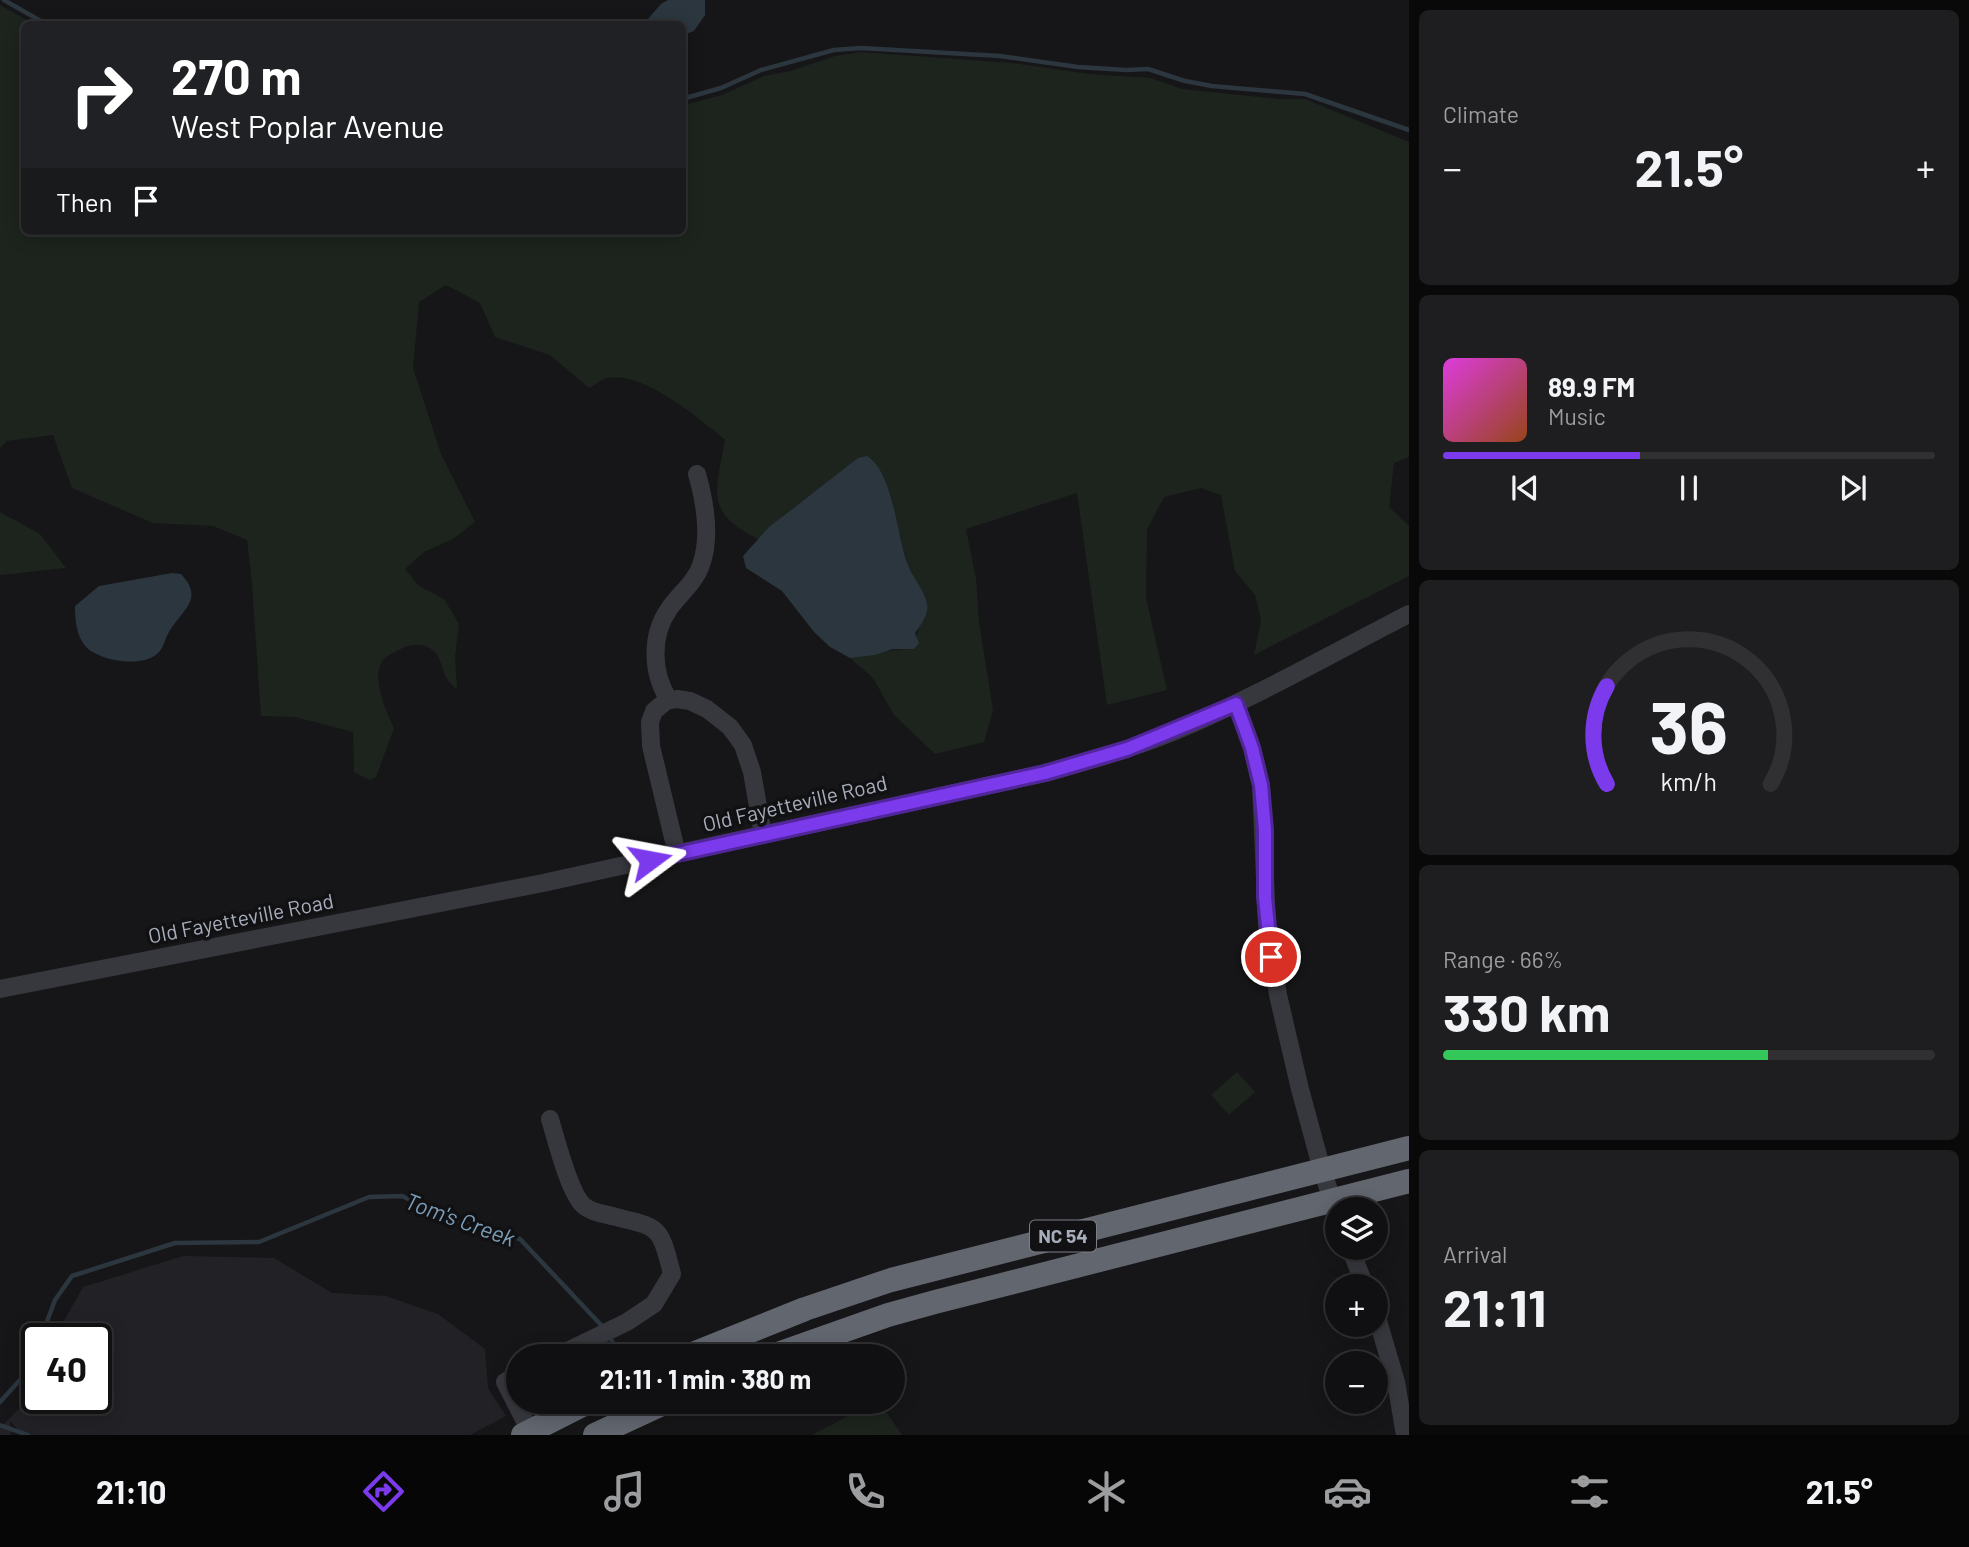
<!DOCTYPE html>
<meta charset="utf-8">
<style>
:root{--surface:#101012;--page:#1e1e20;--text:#f1f3f6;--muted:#9c9d9f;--line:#303032;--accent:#7c3aed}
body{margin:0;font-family:Barlow,sans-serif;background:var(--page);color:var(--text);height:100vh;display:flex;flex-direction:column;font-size:26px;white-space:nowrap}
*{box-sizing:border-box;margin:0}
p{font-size:23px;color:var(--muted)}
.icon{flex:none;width:38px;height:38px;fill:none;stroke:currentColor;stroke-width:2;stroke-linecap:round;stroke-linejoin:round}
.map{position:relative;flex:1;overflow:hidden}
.side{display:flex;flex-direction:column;gap:10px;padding:10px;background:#09090a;width:560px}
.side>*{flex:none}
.hud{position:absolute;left:21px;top:21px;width:665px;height:214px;border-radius:10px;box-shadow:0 4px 18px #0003,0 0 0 2px var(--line);background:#202124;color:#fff;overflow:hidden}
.fabs{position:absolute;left:1325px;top:1197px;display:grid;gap:14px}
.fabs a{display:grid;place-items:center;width:63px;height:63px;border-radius:50%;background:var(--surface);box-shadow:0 4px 18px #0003,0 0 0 2px var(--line);font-size:35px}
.speed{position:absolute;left:21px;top:1323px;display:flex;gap:14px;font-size:35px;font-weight:700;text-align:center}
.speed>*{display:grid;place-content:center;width:91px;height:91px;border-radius:50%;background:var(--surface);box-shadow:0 4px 18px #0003,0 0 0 2px var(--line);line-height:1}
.speed .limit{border:4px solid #111;border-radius:10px;background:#fff;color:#111}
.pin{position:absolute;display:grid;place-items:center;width:60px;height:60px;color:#fff;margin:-30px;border:4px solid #fff;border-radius:50%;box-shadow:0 2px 7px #0007}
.me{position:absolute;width:77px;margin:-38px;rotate:77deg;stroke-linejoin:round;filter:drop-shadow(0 0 5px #0008)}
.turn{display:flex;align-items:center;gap:24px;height:147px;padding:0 35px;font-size:32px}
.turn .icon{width:91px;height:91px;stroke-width:2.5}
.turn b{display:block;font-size:49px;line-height:60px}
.then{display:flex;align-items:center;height:66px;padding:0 35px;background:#0003;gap:14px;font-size:26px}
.big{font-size:52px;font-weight:700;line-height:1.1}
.side .card{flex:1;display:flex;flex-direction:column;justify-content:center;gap:10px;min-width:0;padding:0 24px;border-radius:10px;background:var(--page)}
.side .dial{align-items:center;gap:0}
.dial svg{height:182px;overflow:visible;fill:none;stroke:var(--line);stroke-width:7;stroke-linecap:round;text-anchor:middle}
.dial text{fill:var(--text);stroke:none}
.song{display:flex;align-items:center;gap:21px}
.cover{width:84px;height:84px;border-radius:10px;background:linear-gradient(135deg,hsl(300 70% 55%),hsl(20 70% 35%))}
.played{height:7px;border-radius:4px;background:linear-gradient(90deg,var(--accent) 40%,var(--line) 40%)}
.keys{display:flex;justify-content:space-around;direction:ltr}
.heat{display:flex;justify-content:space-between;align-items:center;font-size:38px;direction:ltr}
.charge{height:10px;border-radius:5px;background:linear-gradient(90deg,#34c759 66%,var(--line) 0)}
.trip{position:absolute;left:506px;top:1344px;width:399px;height:70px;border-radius:35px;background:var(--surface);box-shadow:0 4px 18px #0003,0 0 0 2px var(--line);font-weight:700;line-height:70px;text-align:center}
.tabs{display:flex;height:112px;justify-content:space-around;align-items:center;background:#060607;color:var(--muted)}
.tabs .icon{width:49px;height:49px}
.tabs .selected{color:var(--accent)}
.tabs b{font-size:32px;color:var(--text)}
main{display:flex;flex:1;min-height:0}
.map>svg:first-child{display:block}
.built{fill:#222226}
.green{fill:#1c241d}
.water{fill:#2b363e}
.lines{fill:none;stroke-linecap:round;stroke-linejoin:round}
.stream{stroke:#2b363e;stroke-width:4.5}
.minor{stroke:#37383e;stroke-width:18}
.highway{stroke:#62666f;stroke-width:24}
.route-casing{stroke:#51269a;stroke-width:18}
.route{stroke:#7c3aed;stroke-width:12}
.labels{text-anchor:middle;stroke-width:7;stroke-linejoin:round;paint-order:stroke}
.shield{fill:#111113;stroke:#7a7e88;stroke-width:2}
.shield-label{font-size:19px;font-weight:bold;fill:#a7adba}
.street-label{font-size:21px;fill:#a7adba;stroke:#111113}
.water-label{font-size:23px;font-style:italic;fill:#7b9db8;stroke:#111113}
</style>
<main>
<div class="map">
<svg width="1409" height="1435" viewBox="0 0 1409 1435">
<rect width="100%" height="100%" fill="#161618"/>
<path class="built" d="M183,1256l91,2 58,35 54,3 52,18 47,35 3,39 18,28 -36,19h-447l-13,-14 1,14h-11v-7l37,-38v8h59v-59h-36v-11l23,-41z"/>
<path class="green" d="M0,5l34,19h-10v207h658l1,-126 39,-10 42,-19 26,-5 45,-15 26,-4 151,11 77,11 62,4 31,11 97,10h26l104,43v315l-15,6 -5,44 20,19v50l-155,79 7,-35 -6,-25 -20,-24 -14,-76 -20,-7 -37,9 -17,33 -1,68 21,92 -60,15 -30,-212 -111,36 10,50 3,43 14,88 -9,32 -49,12 -41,-39 -21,-37 -23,-20c22,-3 42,-9 64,-9 2,-17 9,-30 13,-46l-19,-38 -24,-88c-19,2 -38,3 -56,8 -13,3 -60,43 -70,54 -54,-27 -42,-47 -33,-99 -25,-21 -82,-69 -117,-62 -6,1 -13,7 -19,10l-39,-33 -55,-18 -15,-34 -34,-18 -27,17 -6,66 28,86 34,68 -22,17 -29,13 -19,17 14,17 25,13 15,25 -4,33 2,32c-19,-13 -11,-30 -26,-40 -8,-6 -22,-5 -30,0 -5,3 -11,5 -15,8 -18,15 0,54 8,71l-18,49 -6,3 -16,-8 -1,-40 -58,-15 -34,-1 -9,-132 -5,-44 -34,-14 -60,-3 -81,-35 -19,-53 -46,6 -7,7z
M0,512l40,22 26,34 -66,7z
M1237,1072l18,20 -26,23 -18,-20z
M874,1402h5l23,33h-90z"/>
<path class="water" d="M668,0h37v15l-11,16 -11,4 -1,-11h-34l-1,-4 14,-16z
M867,456c26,15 30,81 41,109 5,13 17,26 19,39 2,10 -6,21 -12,29l4,10 -5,6h-21l-18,6 -25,3 -20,-11 -16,-15 -32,-41 -36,-23 -3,-12 26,-29 89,-69z
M172,573l9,1c25,26 -1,37 -13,60 -3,5 -5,15 -10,19 -15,16 -64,8 -75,-10 -7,-11 -8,-24 -8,-37l24,-20z"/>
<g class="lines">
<path class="stream" d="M4,0l42,24
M682,99l39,-11 40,-18 73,-20 27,-2 139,8 78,11 48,3 22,-1 37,12 27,5 93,8 104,36
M44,1339l1,-12 10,-27 17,-24 103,-33 84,-1 110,-45 33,-1 50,24 68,19 82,87
M612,1341l7,15
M0,1402l37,-41
M0,1425l28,10"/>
<path class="minor" d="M669,700c-17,-26 -19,-64 0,-91 10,-15 26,-26 32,-44 10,-28 4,-63 -4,-91
M1236,704l16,44 9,37 6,140 11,70 22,94 22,81 15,44
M677,854l-26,-108 -1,-24 4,-11 12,-10 11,-2 13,2 17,8 23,18 13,18 9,27 11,63
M0,989l543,-106 502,-110c43,-12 86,-24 128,-41 81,-34 158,-78 236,-118
M550,1119c6,20 19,73 33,86 6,6 17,8 25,10 50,13 51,6 64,59l-18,30 -27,18 -70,34
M1350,1248l15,38
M1376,1314l20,68 9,53
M518,1375l-13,7 27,53"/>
<path class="highway" d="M688,1356l117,-47 86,-29 518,-132
M772,1356l116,-41 47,-13 474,-121
M523,1435l65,-33
M595,1435l71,-33"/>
</g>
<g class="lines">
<g class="route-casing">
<path id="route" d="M650,860l395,-87 82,-24 109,-45 16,44 9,37 4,45v67l6,60"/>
</g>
<use href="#route" class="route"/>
</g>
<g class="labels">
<rect class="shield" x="1030" y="1220.5" width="66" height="31" rx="5"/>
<g class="shield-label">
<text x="1063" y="1243">NC 54</text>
</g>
<g class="street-label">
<text transform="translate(795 804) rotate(-13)" y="7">Old Fayetteville Road</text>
<text transform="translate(241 919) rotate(-11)" y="7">Old Fayetteville Road</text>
</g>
<g class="water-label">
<text transform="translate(460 1220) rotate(20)" y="8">Tom's Creek</text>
</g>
</g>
</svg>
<div class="fabs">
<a><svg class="icon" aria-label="layers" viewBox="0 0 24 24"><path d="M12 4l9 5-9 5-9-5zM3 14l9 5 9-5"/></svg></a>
<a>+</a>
<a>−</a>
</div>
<div class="speed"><div class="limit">40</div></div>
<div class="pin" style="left:1271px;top:957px;background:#d93025"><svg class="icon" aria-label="arrive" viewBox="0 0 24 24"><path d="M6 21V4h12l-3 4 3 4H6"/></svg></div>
<svg class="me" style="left:650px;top:860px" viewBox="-20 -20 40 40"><path d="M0-17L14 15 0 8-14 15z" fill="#7c3aed" stroke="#fff" stroke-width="4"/></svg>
<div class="trip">21:11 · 1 min · 380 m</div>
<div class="hud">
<div class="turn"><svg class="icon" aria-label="right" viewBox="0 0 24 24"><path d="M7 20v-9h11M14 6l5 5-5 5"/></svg><div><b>270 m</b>West Poplar Avenue</div></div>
<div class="then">Then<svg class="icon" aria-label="arrive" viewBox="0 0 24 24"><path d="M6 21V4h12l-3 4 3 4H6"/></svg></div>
</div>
</div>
<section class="side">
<div class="card"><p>Climate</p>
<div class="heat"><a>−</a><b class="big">21.5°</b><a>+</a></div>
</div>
<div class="card">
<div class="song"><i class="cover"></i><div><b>89.9 FM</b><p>Music</p></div></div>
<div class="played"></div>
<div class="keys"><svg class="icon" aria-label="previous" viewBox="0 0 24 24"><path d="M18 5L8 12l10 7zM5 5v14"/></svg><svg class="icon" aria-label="pause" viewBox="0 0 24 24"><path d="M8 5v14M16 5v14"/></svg><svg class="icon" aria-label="next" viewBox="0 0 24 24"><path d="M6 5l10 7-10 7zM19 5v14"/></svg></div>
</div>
<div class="card dial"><svg viewBox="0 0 100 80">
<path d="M14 69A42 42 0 1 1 86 69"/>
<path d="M14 69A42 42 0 0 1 14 26" stroke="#7c3aed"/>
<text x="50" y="56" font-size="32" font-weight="700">36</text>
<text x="50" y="72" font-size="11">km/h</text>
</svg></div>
<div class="card"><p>Range · 66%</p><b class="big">330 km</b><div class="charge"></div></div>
<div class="card"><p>Arrival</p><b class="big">21:11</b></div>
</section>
</main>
<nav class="tabs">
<b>21:10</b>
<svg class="icon selected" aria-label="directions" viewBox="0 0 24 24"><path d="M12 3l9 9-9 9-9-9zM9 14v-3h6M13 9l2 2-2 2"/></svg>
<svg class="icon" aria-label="music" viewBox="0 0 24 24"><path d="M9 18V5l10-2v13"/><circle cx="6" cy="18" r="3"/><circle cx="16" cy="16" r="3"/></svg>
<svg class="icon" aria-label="phone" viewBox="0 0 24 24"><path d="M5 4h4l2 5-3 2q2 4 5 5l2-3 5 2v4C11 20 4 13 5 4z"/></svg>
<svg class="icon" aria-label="climate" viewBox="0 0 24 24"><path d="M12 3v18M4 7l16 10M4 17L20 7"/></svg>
<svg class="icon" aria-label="car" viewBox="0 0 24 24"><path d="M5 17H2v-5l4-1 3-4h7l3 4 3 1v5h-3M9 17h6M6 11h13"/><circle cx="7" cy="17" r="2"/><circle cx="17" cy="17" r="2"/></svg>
<svg class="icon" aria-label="filters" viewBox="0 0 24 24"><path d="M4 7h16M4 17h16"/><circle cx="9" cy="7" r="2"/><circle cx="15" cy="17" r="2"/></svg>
<b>21.5°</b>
</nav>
